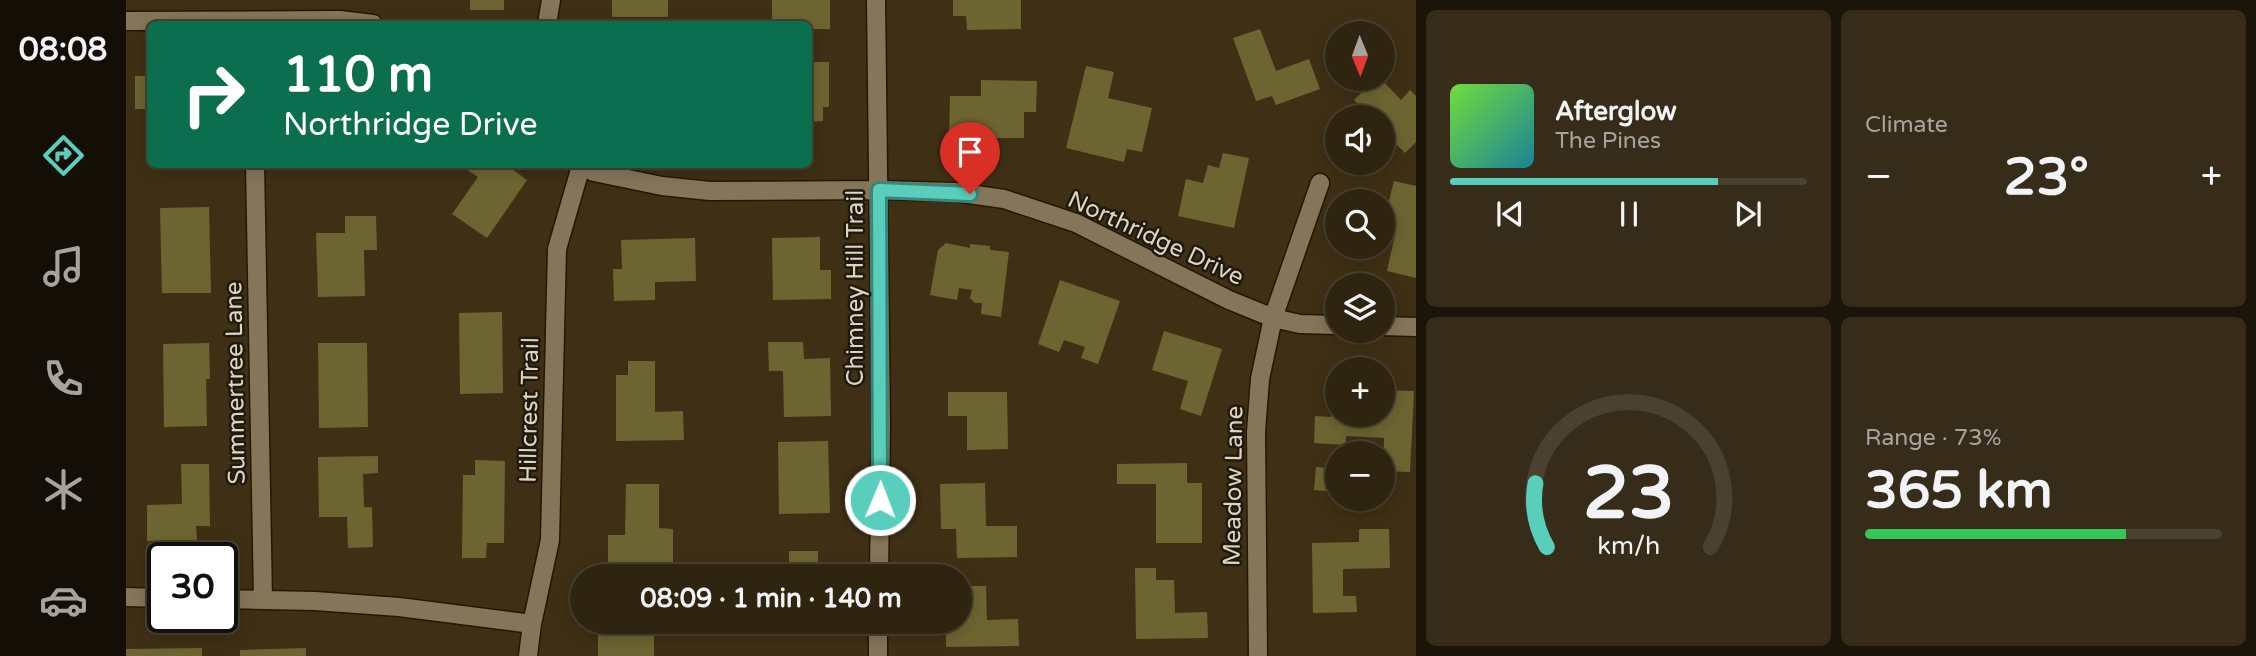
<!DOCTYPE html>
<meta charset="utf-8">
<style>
:root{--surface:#2f2410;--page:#372c19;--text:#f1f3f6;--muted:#a7a49f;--line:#4a4130;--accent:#5acebc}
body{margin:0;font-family:"Varela Round",sans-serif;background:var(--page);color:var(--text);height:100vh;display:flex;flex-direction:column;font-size:26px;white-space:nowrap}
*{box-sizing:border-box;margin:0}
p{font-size:23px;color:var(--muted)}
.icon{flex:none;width:38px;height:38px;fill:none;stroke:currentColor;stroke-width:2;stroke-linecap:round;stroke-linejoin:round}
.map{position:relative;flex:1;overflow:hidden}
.sheet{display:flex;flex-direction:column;gap:10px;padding:10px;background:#1a1409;width:840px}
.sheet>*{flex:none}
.hud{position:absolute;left:21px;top:21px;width:665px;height:147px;border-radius:10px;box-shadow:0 4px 18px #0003,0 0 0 2px var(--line);background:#0b6e4f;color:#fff;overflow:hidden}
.needle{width:46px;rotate:179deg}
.buttons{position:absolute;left:1199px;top:21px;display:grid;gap:14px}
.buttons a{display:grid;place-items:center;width:70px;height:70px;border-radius:50%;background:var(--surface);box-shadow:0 4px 18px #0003,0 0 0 2px var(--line);font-size:35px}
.speed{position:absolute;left:21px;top:542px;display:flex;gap:14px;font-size:35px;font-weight:700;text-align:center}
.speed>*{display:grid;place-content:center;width:91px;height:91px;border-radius:50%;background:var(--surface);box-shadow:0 4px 18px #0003,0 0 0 2px var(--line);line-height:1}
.speed .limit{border:4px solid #111;border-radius:10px;background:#fff;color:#111}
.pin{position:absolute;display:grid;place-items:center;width:60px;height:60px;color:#fff;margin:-72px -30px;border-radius:50% 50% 50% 0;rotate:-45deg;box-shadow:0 0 7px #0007}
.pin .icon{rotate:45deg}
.me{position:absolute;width:77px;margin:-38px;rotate:1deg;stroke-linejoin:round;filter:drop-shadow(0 0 5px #0008)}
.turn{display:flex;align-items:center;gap:24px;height:147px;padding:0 21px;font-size:32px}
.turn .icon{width:91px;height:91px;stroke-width:2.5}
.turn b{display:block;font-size:49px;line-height:60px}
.big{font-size:52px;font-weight:700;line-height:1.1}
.sheet .card{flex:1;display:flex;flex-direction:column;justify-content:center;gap:10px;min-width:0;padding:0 24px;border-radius:10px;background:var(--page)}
.sheet .dial{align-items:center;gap:0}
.dial svg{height:182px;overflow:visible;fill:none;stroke:var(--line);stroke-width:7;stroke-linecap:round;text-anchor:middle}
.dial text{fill:var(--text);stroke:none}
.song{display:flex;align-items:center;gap:21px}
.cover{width:84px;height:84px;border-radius:10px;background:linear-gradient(135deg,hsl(100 70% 55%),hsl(190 70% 35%))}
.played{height:7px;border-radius:4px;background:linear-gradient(90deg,var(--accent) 75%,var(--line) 75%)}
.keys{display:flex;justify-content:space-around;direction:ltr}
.heat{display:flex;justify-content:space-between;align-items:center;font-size:38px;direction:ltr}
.charge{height:10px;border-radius:5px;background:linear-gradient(90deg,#34c759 73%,var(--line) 0)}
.sheet .tiles{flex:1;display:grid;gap:10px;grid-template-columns:repeat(2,1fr)}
.trip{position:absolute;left:444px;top:564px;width:402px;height:70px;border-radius:35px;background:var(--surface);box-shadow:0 4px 18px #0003,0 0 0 2px var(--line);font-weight:700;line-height:70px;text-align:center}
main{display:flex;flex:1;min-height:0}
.dock{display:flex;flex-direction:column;width:126px;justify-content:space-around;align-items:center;background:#130e06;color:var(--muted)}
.dock .icon{width:49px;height:49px}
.dock .current{color:var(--accent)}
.dock b{font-size:32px;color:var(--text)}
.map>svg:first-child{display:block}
.building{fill:#6d6531}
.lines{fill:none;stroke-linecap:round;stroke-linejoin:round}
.minor-casing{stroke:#251800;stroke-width:21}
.minor{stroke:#867659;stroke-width:18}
.route-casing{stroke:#3a867a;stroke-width:18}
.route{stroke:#5acebc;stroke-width:12}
.labels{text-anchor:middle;stroke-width:5;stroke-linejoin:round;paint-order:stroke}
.street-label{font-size:24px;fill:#ddd4c4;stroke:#20190e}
</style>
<main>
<nav class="dock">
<b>08:08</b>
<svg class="icon current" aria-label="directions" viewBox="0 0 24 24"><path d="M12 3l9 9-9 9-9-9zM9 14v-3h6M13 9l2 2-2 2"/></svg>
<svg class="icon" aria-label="music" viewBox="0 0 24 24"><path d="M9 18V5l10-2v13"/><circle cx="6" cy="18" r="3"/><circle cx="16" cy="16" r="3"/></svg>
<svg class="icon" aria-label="phone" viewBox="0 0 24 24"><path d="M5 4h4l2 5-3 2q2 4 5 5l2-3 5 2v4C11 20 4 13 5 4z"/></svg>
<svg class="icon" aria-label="climate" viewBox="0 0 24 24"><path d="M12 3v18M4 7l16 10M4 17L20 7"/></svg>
<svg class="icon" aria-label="car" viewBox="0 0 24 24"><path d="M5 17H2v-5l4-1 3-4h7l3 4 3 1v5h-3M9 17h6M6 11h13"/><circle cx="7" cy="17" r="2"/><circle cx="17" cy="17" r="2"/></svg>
</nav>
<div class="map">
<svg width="1290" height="656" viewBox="0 0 1290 656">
<rect width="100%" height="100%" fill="#3f3015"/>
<path class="building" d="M344,0h34v10h-34z
M486,0h56v17h-56z
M646,0h58v29h-22v-5h-36z
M827,0h68v29l-54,1 -1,-14h-13z
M1134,29l16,42 33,-12 11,30 -44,16 -4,-9 -16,5 -23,-63z
M682,62h21v45h-6v14l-15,1z
M960,66l28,6 -6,26 44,10 -10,44 -15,-3 -3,13 -58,-14z
M9,76h15v33h-15z
M1250,79h5l20,21 9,-10 6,6v46l-11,11 -23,-23v-13h-12l-16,-17z
M855,80l56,1 -1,31h-12v26h-75l1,-42h31z
M1097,153l26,5 -15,70 -56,-12 8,-37 17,4 5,-18 11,3z
M339,164h40l22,16 -40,58 -35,-24 26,-37 -15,-10z
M1268,181l22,5v92l-29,-7 8,-36 -13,-3v-3z
M83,207l2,86h-49l-2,-85z
M219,216h31l1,34h-13l1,46 -47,1 -2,-64h29z
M694,237v33h11v29l-58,1 -1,-62z
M569,238l1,43 -41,1v18l-41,1 -1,-32h9l-1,-29z
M820,243l24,5v-4l20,2v4l19,2 -8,65 -20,-3 1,-11h-7l-5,-5 2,-8 -13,-2 -2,12 -27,-5 8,-45z
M934,280l60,21 -22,63 -17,-6 4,-11 -21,-7 -5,12 -21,-8z
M376,312l1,81 -43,1 -1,-81z
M1038,331l58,18 -21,67 -21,-7 8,-28 -36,-11z
M642,342h35l1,17 26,-1 1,58 -47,1 -1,-46h-14z
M83,343l1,36h-4l1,47 -43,1 -1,-83z
M192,343h49l1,84 -49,1z
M502,361h27v51l28,-1 1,29 -68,1v-66h12z
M1207,387h4v28h45v-25l32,1 -4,81 -27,-1 1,-33 -38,-2v9l-32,-2 1,-27 16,1z
M822,392h59l1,57 -41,1v-34h-19z
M702,441l2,72 -51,1 -1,-72z
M252,456v17l-15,1 1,33h8l1,40 -25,1 -1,-31h-28l-1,-60z
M349,460l30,1 -1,82h-17l-1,15h-24l1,-83h12z
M1061,463v20h15v60h-46v-59h-39v-20z
M55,464h28l1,62h-14l1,14 -50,1v-36l35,-1z
M1190,467l21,2v23l-23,-2z
M859,483l1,43h31v31l-60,1 -1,-29h-15l-1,-45z
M500,484h33v44l14,1v34h-65v-28h17z
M1233,529h30l1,39 -47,1v27h13l1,16 -44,1 -1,-70 47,-1z
M663,551h29v25h-29z
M1009,568h21v12h18l1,33 32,-1 1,26 -72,1z
M835,586h25l1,34 31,-1 1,27 -73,1v-26h15z
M472,621h41v8l15,1v26h-56z
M648,621h29v8h-29z
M76,648v8h-76v-7z
M180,648v8h-66v-6z"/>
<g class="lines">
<g class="minor-casing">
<path id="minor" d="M750,0l5,424 -2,152
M0,21l214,-1 33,4
M421,24l4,-24
M129,164l8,436
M453,164l15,8 68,14 48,5 169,-1 76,2 49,7 72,24 153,77 44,18 27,6 37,1
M1256,326l34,1
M0,597l37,1
M96,599l93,2 84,6 133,17
M402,656l4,-32 18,-84 7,-291 24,-83
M752,656v-35
M1132,656l-2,-224 4,-53 13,-61 47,-135"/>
</g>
<use href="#minor" class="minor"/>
</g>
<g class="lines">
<g class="route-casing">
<path id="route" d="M754,500l-1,-310 91,4"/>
</g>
<use href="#route" class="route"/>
</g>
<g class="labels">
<g class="street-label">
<text transform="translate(1030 238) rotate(25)" y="8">Northridge Drive</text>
<text transform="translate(729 288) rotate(-90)" y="8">Chimney Hill Trail</text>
<text transform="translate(109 383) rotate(-91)" y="8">Summertree Lane</text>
<text transform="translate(403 410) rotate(-89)" y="8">Hillcrest Trail</text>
<text transform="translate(1107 486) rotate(-89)" y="8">Meadow Lane</text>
</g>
</g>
</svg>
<div class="buttons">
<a><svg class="needle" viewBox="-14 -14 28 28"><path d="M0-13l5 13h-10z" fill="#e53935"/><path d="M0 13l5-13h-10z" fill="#a7a49f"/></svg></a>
<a><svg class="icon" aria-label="sound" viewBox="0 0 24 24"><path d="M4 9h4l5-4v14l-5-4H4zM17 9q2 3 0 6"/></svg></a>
<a><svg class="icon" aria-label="search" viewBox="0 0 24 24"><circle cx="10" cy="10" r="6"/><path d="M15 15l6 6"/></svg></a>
<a><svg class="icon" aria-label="layers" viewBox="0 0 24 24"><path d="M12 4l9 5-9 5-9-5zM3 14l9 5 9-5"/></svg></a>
<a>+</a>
<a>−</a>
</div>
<div class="speed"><div class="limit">30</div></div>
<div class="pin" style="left:844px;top:194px;background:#d93025"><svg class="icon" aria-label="arrive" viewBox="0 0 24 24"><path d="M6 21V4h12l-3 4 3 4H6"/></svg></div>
<svg class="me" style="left:754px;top:500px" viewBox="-20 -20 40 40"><circle r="17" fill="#5acebc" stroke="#fff" stroke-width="3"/><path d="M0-11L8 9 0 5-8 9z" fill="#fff"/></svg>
<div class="trip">08:09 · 1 min · 140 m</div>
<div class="hud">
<div class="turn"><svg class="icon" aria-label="right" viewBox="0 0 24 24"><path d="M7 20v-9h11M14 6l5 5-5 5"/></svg><div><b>110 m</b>Northridge Drive</div></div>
</div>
</div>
<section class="sheet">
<div class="tiles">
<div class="card">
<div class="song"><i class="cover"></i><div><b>Afterglow</b><p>The Pines</p></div></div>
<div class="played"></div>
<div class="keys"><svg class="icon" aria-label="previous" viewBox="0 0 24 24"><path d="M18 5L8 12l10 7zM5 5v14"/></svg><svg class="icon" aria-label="pause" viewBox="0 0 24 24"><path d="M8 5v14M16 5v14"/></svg><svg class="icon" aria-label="next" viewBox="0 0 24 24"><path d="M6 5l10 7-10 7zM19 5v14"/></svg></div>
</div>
<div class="card"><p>Climate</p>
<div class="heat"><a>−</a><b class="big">23°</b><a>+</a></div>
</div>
<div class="card dial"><svg viewBox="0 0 100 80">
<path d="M14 69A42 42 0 1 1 86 69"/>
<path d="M14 69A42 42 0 0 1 9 41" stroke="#5acebc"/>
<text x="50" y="56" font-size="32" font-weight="700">23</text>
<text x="50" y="72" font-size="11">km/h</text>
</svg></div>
<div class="card"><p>Range · 73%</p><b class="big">365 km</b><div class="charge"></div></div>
</div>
</section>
</main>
